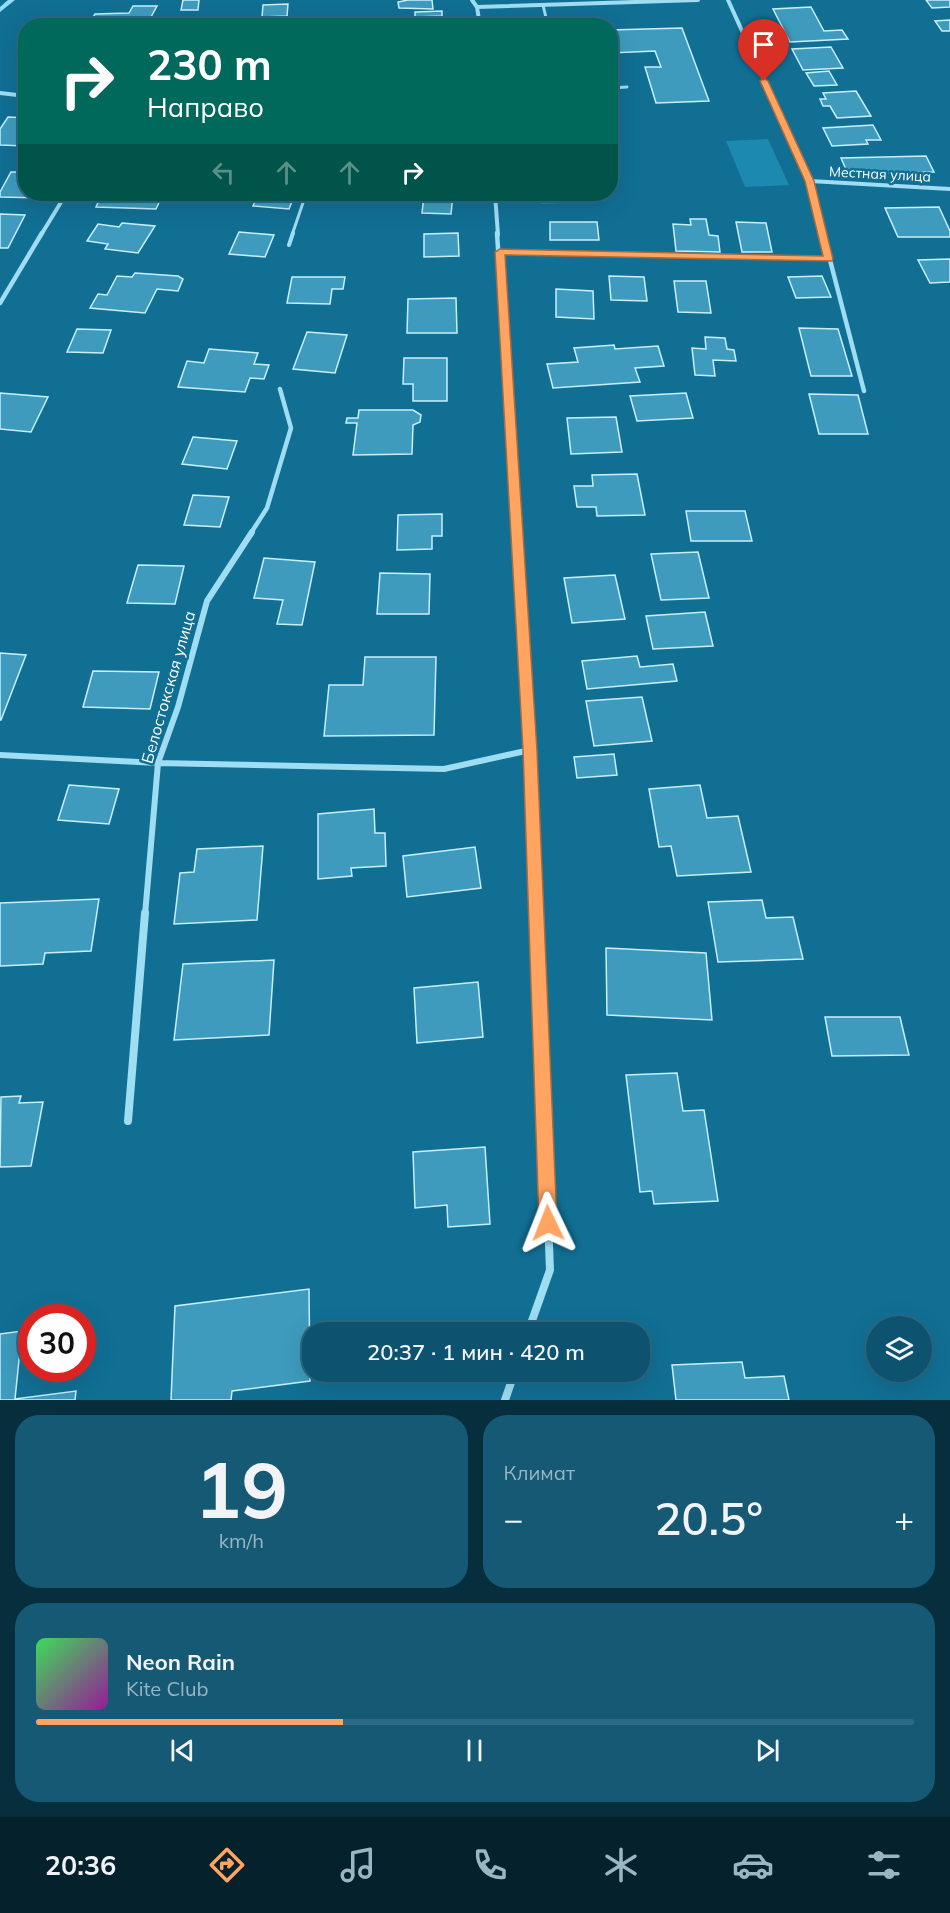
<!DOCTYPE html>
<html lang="ru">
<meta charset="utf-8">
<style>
:root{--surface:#0d536f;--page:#165974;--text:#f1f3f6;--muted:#9ab6c3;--line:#2d6982;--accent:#ffa461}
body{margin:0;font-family:Mulish,sans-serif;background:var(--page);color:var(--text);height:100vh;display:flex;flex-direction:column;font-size:22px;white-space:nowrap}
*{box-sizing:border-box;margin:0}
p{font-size:20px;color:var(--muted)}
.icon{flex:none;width:33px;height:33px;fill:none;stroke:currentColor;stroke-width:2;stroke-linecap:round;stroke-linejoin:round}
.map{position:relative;height:1400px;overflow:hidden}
.sheet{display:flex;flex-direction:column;gap:15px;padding:15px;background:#072e3d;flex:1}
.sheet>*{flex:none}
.banner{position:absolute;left:18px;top:18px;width:600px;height:183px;border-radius:24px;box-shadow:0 6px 24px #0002,0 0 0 2px var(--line);background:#00695c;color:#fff;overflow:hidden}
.fabs{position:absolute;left:866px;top:1316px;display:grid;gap:12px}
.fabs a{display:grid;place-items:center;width:66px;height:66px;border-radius:50%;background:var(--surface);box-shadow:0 6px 24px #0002,0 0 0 2px var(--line);font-size:30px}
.speed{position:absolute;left:18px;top:1304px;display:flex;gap:12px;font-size:30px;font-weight:700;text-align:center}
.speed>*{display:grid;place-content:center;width:78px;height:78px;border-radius:50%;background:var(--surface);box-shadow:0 6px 24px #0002,0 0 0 2px var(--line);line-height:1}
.speed .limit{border:9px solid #d22;background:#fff;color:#111}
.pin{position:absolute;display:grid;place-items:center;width:51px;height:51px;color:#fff;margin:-62px -26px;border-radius:50% 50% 50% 0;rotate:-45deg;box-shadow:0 0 6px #0007}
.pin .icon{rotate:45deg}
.me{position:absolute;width:66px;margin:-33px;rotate:358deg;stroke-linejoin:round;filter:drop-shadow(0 0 4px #0008)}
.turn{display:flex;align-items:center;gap:21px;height:126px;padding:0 30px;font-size:27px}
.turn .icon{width:78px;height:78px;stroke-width:2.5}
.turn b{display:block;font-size:42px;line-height:51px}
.lanes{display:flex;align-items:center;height:57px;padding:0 30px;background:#0003;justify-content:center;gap:30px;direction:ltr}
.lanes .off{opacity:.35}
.big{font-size:45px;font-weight:600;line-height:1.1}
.sheet .card{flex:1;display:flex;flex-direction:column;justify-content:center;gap:9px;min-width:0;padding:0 21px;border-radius:24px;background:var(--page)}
.sheet .dial{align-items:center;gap:0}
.dial b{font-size:78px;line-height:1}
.song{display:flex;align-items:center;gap:18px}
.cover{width:72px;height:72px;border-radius:9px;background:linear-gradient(135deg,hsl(130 70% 55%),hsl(300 70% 35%))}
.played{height:6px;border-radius:3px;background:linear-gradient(90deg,var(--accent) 35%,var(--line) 35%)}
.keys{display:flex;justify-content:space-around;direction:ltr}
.heat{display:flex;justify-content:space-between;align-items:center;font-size:33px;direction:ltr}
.sheet .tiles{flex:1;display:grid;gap:15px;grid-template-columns:1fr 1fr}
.card:last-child{grid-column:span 2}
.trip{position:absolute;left:302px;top:1322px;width:348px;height:60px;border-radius:24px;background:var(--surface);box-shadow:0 6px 24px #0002,0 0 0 2px var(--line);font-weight:600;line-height:60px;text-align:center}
.tab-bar{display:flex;height:96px;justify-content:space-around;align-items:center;background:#05212c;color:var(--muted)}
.tab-bar .icon{width:42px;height:42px}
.tab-bar .on{color:var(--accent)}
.tab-bar b{font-size:27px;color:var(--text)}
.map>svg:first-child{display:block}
.green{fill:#1c89b0}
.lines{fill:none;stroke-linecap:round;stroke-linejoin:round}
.stream{fill:#91ddf6;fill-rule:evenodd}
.building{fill:#3e9bbe;stroke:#c7effd;stroke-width:1.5}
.service-far1{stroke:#9fddf3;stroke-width:3}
.service{stroke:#9fddf3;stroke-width:4}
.minor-far3{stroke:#9fddf3;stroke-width:4}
.minor-far2{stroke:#9fddf3;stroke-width:4.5}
.minor-far1{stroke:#9fddf3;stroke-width:6}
.minor{stroke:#9fddf3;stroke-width:8}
.route{fill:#ffa461;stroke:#a66b3f;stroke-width:1.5}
.labels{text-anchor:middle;stroke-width:5;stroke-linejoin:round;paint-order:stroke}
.far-street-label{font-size:14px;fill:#fff;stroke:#116f94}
.street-label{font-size:16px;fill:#fff;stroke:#116f94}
</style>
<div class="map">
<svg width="950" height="1400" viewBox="0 0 950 1400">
<rect width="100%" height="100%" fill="#116f94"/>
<path class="green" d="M768,139l21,46 -44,2 -19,-46z
M539,194h66l1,7 -65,3z"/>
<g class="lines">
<path class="stream" d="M8,0h7l-15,12v-5z"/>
</g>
<path class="building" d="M183,0h16l-1,10h-17z
M408,0h24l1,9 -34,-1 -1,-6z
M926,0h24v7l-18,1z
M288,4l-1,12 -25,1 1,-12z
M133,6h24l-6,11h7l-5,9h-65l7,-12 34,-1z
M811,7l13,24 18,-1 6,9 -58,3 -17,-33z
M442,11v5l-27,1v-5z
M950,20v11h-8l-7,-10z
M682,28l27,73 -53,2 -11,-36h16l-6,-16 -45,2v-23z
M831,47l12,21 -40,2 -11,-21z
M829,71l8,14 -23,1 -8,-13z
M856,91l15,25 -34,2 -7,-12h-7l-3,-7h6l-3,-6z
M8,117l18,1v28l-26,-1v-16z
M873,125l8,15h-15l2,4 -36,2 -9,-18z
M926,156l8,16 -86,2 -7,-16z
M11,172h15v22h18l-2,4 -42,-1v-5z
M102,194h61l-7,15 -60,-2z
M258,194h37l-6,15 -36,-3z
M424,195h29l-2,19 -29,-1z
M939,207l11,24v6h-52l-13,-29z
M0,214l25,1 -17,33h-8z
M690,219h16l3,16 9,1 2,16 -44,-1 -3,-27 18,1z
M550,222h47l2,18h-49z
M736,222l30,1 6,29h-30z
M122,223l33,3 -17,27 -33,-4 3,-5 -21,-3 11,-17 21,3z
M239,232l35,3 -9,22 -36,-3z
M458,233l1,23 -35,1v-23z
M950,259v23l-20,1 -12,-23z
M135,273l43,3 5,3 -5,12 -21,-2 -12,24 -55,-5 8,-14 9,1 10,-19 15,1z
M609,276l35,1 3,24 -36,-1z
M822,276l9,21 -35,1 -8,-21z
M292,277h53l-2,12h-11l-2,15 -43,-1z
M674,281h32l5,32 -33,-1z
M556,289l37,2 1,28 -38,-2z
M456,298l1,35h-50l1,-34z
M799,328l39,1 14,47h-41z
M77,329l34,1 -8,23 -36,-1z
M307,332l40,3 -12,38 -42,-4z
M705,337l20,1 2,11 7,1 2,11 -23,-1 2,16 -20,-1 -3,-27 14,1z
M614,345l1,4 43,-3 6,20 -29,2 5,14 -87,6 -6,-24 31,-2 -4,-14z
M209,349l49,4 -4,11 15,1 -5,14 -14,-1 -5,14 -67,-5 9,-26 17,2z
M404,358h43v43h-34v-17h-10z
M0,393l48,4 -17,35 -31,-3z
M686,393l7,25 -56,3 -7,-25z
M809,394l49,1 10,39h-49z
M359,410h54l8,5 -1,7 -7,3 -1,29 -59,1 4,-32h-11l1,-5h11z
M616,417l6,35 -51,2 -4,-36z
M193,437l44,4 -10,28 -45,-5z
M637,474l8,41 -48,1 -1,-9h-19l-3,-21h19l-1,-11z
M193,495l36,2 -9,30 -36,-2z
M686,511h59l7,30h-61z
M442,514v22h-10v13l-35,1 1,-35z
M698,552l11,46 -48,2 -10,-46z
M264,558l51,4 -13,63 -25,-1 6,-24 -29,-2z
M138,565l46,1 -9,38 -48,-1z
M380,573l50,1 -1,40h-52z
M615,575l10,44 -53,4 -8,-45z
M705,612l8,34 -60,3 -7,-33z
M0,653l26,2 -25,65h-1z
M637,656l3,11 33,-3 4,17 -90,8 -5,-28z
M365,657h71l-2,78 -110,1 5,-51h34z
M93,671l66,1 -9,37 -67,-2z
M642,697l10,44 -58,5 -8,-45z
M614,754l3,21 -40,3 -3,-21z
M69,785l50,4 -10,35 -51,-4z
M700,785l7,33 31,-2 13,56 -74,4 -6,-30 -12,1 -10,-58z
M374,809l1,24h10l1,33 -35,2 1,8 -34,3v-65z
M263,846l-6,74 -83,4 6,-51 14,-1 3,-23z
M475,847l6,41 -74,9 -4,-41z
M99,899l-8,52 -46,2 -2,11 -43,2v-63z
M762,900l4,18 27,-1 10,42 -85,3 -10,-60z
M606,948l100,5 6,67 -105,-5z
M274,960l-5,75 -95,5 9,-76z
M478,982l5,55 -66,6 -3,-55z
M825,1017h75l9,38 -77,1z
M677,1073l6,38 21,-1 14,91 -64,3 -2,-13 -12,1 -14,-117z
M21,1096l-2,7 24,-1 -12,64 -31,1 1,-70z
M485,1147l5,77 -42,3 -1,-22 -32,3 -2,-56z
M309,1289l1,92 -78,10 -1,9h-60l4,-94z
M22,1331l-7,68 61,-8 -1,9h-75v-66z
M742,1362l3,16 39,-2 5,24h-113l-4,-35z"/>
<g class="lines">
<path class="service-far1" d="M543,5l5,21
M610,88l17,-1
M292,235l14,-41"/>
<path class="service" d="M289,245l4,-12
M500,252l328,7"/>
<path class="minor-far3" d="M472,0l5,7 3,19
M728,0l82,181 14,54
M477,7l221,-7
M243,26l236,-8
M0,93l26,3
M810,181l140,8
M495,194l3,41
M41,235l25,-41"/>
<path class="minor-far2" d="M497,233l19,300
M823,233l41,158
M0,303l42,-70
M251,533l16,-25 24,-80 -11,-39"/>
<path class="minor-far1" d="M516,532l14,218 6,165
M0,755l158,8 286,6 86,-19
M145,915l13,-152 20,-56 29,-106 45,-69"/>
<path class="minor" d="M128,1121l17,-208
M528,1332l22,-62 -14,-357
M505,1400l10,-29"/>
</g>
<path class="route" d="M764,78l4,3 46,100 19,78 -1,2 -327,-6 32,495 20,473 -2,6 -7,3 -6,-3 -3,-6 -16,-473 -28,-498 5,-3 323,7 -18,-75 -45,-100z"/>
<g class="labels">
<g class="far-street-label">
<text transform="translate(880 174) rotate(3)" y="5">Местная улица</text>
</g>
<g class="street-label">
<text transform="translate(168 687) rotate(-74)" y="6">Белостокская улица</text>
</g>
</g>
</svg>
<div class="fabs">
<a><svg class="icon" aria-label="layers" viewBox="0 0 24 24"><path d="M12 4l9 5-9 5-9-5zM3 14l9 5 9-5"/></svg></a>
</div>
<div class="speed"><div class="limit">30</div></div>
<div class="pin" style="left:764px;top:81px;background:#d93025"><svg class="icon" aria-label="arrive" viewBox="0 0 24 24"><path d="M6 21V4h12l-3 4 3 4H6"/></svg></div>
<svg class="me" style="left:548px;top:1223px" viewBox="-20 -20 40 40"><path d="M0-17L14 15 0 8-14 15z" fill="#ffa461" stroke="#fff" stroke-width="4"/></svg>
<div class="trip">20:37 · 1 мин · 420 m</div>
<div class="banner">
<div class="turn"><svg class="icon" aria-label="right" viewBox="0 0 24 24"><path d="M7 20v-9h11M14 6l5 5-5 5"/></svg><div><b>230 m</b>Направо</div></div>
<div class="lanes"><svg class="icon off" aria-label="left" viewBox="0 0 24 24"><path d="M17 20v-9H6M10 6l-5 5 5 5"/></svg><svg class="icon off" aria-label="ahead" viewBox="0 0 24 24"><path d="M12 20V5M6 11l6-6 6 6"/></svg><svg class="icon off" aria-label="ahead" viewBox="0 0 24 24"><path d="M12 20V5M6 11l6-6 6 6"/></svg><svg class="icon" aria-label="right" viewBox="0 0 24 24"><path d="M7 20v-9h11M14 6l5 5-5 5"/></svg></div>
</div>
</div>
<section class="sheet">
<div class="tiles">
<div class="card dial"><b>19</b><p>km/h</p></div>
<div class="card"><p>Климат</p>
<div class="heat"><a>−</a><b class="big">20.5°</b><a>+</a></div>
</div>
<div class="card">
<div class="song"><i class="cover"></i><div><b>Neon Rain</b><p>Kite Club</p></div></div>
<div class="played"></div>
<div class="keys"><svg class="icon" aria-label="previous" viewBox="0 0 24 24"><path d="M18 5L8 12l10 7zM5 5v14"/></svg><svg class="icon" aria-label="pause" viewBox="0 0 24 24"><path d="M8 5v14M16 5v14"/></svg><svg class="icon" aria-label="next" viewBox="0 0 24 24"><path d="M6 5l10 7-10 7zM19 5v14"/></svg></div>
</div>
</div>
</section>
<nav class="tab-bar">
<b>20:36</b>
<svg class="icon on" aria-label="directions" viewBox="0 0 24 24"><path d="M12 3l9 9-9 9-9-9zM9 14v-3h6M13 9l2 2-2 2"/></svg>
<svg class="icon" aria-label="music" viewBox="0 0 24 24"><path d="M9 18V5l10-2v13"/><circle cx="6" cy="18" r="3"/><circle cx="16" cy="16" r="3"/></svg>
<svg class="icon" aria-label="phone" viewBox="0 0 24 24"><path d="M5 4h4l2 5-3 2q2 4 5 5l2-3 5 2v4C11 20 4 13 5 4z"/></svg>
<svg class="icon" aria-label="climate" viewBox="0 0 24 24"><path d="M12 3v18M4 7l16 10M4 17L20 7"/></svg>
<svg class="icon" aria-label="car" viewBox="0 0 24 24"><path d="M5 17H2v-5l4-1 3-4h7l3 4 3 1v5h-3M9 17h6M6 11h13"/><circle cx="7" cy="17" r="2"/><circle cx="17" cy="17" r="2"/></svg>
<svg class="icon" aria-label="filters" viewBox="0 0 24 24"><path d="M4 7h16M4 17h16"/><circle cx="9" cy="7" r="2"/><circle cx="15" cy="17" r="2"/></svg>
</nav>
